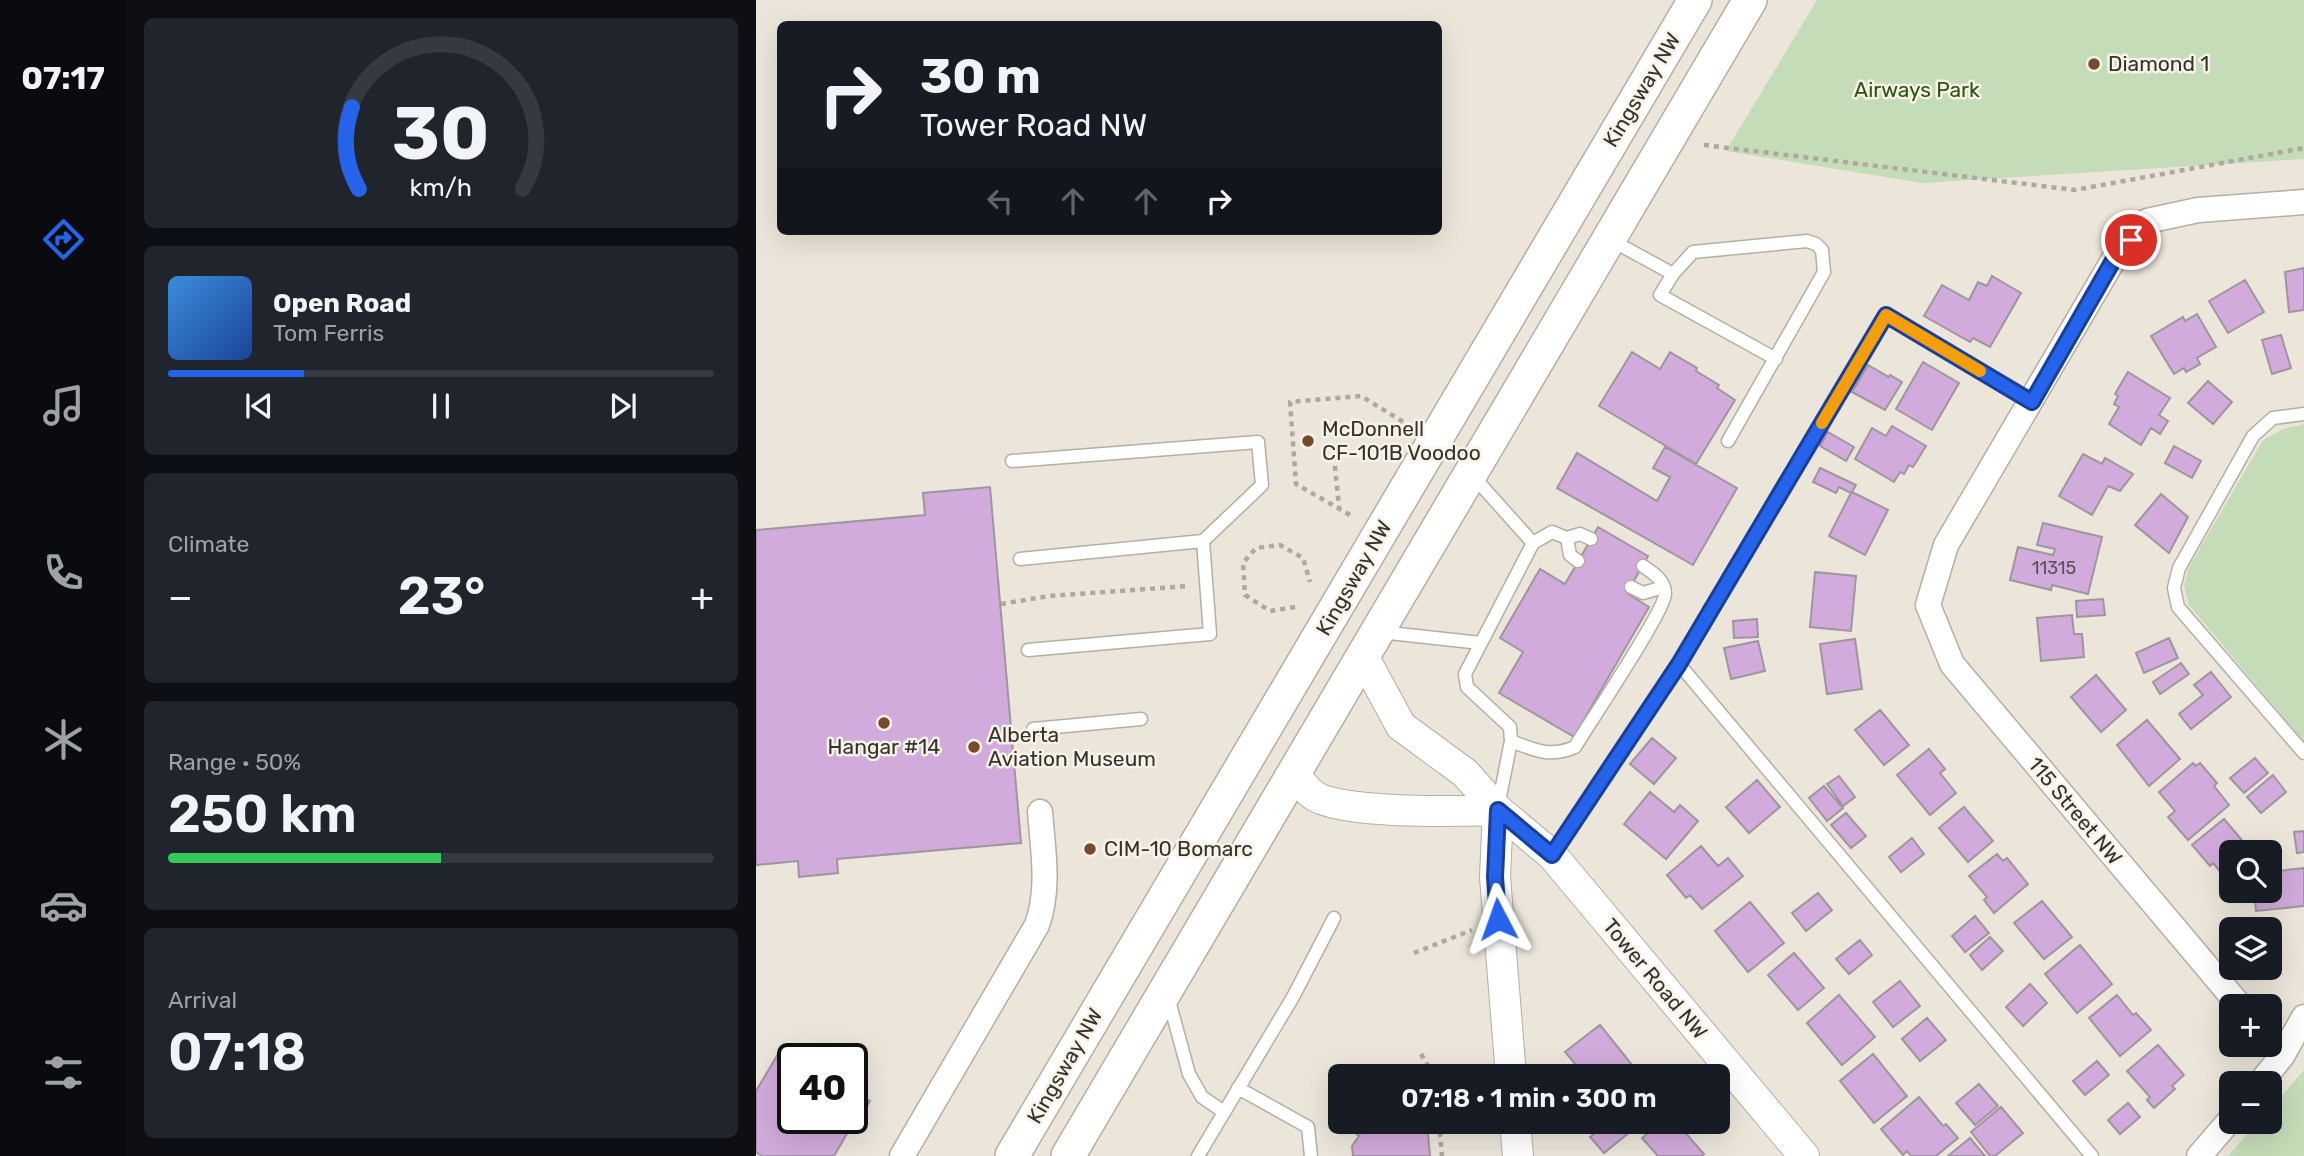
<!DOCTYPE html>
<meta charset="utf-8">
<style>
:root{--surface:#171b24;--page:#20242c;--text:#f1f3f6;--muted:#9ea1a6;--line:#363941;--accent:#2563eb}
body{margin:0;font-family:Rubik,sans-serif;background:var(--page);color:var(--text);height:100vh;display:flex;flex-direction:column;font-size:26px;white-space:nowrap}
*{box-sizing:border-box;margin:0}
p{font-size:23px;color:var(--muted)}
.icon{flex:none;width:38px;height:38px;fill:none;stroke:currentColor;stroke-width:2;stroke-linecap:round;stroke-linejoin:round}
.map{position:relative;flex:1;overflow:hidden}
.drawer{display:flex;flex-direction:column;gap:18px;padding:18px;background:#0d0f14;width:630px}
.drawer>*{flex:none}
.top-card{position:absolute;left:21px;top:21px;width:665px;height:214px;border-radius:10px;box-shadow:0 7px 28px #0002;background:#171b24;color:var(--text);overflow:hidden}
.controls{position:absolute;left:1463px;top:840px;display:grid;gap:14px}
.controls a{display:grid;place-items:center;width:63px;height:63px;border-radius:10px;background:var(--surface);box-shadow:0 7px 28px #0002;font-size:35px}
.speed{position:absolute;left:21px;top:1043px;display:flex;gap:14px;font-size:35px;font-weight:700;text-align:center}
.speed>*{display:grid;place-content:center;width:91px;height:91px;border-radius:50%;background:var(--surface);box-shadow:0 7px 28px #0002;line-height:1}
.speed .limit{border:4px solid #111;border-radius:10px;background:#fff;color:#111}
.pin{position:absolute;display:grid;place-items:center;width:60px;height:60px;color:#fff;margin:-30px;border:4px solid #fff;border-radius:50%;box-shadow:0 2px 7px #0007}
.me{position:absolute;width:77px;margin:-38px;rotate:356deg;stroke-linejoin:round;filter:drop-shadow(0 0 5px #0008)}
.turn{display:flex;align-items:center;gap:24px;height:147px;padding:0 28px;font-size:32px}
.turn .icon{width:91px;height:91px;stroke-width:2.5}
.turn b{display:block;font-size:49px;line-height:60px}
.lanes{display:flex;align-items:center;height:66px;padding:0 28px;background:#0003;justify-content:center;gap:35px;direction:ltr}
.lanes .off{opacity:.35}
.big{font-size:52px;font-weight:600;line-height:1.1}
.drawer .widget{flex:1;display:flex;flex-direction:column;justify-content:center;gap:10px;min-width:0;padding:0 24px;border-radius:10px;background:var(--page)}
.drawer .dial{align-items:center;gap:0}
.dial svg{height:182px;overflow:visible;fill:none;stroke:var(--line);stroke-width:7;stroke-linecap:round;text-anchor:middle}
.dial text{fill:var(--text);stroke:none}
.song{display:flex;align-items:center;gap:21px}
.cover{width:84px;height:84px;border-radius:10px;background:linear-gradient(135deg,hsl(210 70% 55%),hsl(220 70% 35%))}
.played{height:7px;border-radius:4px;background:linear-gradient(90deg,var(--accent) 25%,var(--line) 25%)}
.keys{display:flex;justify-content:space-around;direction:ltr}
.heat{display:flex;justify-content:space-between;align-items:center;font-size:38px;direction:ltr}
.charge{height:10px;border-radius:5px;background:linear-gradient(90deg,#34c759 50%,var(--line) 0)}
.trip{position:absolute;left:572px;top:1064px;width:402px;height:70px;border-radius:10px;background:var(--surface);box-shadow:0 7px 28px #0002;font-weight:600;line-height:70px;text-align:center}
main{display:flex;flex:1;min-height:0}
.menu{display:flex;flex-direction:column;width:126px;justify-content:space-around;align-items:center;background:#090b0e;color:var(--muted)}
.menu .icon{width:49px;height:49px}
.menu .current{color:var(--accent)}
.menu b{font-size:32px;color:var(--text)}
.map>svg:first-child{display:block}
.green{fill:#c4dcb8}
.building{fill:#d1abdb;stroke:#9d969f;stroke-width:2}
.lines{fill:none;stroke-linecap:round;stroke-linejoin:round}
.service-casing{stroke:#b4aea4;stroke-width:15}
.minor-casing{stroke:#b4aea4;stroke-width:27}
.tertiary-casing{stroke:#b4aea4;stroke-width:32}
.secondary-casing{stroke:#b4aea4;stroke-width:36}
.path{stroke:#ada9a0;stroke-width:4.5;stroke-dasharray:5 5;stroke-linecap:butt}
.service{stroke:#fff;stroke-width:12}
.minor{stroke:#fff;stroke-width:24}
.tertiary{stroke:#fff;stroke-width:30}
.secondary{stroke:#fff;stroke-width:33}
.route-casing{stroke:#184099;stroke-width:18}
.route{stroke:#2563eb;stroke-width:12}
.slow{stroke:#f59e0b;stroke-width:12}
.poi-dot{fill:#734d2a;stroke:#f8f2e7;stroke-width:2.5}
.labels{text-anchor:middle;stroke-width:5;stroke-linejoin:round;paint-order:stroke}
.number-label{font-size:18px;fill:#5b5059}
.poi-label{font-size:21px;fill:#34322e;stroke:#f8f2e7;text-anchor:start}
.street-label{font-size:21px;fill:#34322e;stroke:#f8f2e7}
.park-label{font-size:21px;fill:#2a530b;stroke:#f8f2e7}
</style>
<main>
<nav class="menu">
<b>07:17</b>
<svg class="icon current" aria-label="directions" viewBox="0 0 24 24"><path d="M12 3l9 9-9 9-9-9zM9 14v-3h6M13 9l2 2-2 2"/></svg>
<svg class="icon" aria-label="music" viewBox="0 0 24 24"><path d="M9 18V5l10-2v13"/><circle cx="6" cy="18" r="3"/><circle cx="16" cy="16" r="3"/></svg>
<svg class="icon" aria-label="phone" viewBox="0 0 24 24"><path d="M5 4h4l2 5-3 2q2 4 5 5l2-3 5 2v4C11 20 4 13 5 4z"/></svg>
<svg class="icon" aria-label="climate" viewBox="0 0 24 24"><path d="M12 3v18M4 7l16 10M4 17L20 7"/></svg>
<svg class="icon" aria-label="car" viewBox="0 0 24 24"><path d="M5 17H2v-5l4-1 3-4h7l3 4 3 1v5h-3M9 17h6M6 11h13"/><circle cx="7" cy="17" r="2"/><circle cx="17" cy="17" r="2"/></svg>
<svg class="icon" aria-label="filters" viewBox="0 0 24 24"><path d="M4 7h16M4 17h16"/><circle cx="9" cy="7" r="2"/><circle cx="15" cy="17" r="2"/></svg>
</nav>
<section class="drawer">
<div class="widget dial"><svg viewBox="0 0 100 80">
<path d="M14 69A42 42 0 1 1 86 69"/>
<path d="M14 69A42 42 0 0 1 11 33" stroke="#2563eb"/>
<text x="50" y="56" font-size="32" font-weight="700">30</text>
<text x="50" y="72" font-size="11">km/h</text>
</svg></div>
<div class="widget">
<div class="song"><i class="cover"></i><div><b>Open Road</b><p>Tom Ferris</p></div></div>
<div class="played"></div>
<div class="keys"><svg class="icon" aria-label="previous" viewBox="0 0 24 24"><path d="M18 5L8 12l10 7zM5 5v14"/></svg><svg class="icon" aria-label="pause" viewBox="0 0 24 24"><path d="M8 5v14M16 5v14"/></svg><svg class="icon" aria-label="next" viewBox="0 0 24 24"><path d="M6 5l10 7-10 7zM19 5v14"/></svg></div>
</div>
<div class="widget"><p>Climate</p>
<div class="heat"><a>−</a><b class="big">23°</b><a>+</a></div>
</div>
<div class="widget"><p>Range · 50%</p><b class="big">250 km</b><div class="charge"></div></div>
<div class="widget"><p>Arrival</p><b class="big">07:18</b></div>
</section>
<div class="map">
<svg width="1548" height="1156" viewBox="0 0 1548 1156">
<rect width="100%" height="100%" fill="#ebe5da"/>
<path class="green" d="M1061,0h487v159l-382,24 -196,-32z
M1548,424v318l-115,-137 -5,-19 5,-19 74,-127 20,-11z
M1548,1070v86h-76l30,-34h12v-13z"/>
<path class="building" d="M1548,268v42l-15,2 -4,-40z
M1236,276l29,17 -31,54 -17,-9 -3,4 -46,-26 18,-31 27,15 9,-18 9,4z
M1489,280l19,32 -36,21 -19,-32z
M1441,314l19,33 -19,11 3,6 -14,8 -2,-4 -10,6 -23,-38 32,-19 2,4z
M1525,335l10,33 -19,6 -10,-34z
M876,352l28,17 10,-17 27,16 -1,3 23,14 -2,3 18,12 -39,64 -97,-58z
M1167,362l36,21 -27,47 -36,-21z
M1112,365l21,12 1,-2 12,7 -17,28 -33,-18z
M1372,372l42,26 -11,17 9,6 -8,13 -9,-6 -10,17 -32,-21 10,-17 -5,-3 4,-8 -3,-2z
M1452,381l24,21 -19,22 -25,-21z
M1136,426l34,20 -13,21 -4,-2 -5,9 -4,-2 -6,10 -39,-23 17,-31 14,8z
M1072,432l26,15 -8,14 -26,-15z
M1418,446l27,15 -9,17 -27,-15z
M909,447l72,41 -44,77 -136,-77 20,-35 80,48 13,-24 -17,-9z
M1327,454l19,10 3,-6 28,16 -13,17 -12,-5 -16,29 -33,-19z
M1064,468l36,17 -4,7 36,18 -23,45 -36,-19 22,-43 -12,-6 -3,6 -23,-11z
M234,487l31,356 -184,16 1,14 -39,4 -1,-16 -42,4v-335l169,-15 -2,-22z
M1405,494l27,23 -19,36 -34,-28z
M1287,523l59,14 -14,57 -36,-9 -1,5 -41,-10 8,-33 35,8 2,-6 -18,-4z
M842,527l50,29 -21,37 22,14 -75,130 -75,-44 24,-41 -23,-14 40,-69 25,15z
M1059,572l41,4 -5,55 -41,-4z
M1347,599l2,16 -28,2 -1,-16z
M1316,615l2,19h8l2,23 -43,4 -4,-43z
M1001,619l1,18 -24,1 -1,-17z
M1413,638l9,20 -34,15 -8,-20z
M1099,639l7,50 -35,5 -7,-50z
M1002,641l7,30 -34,8 -7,-31z
M1425,663l8,11 -29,20 -7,-12z
M1455,672l20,25 -40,32 -12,-15 24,-19 -9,-10z
M1340,675l30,35 -25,22 -30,-35z
M1124,710l29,35 -25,20 -29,-35z
M1391,720l33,39 -31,27 -32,-41z
M896,738l24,20 -22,26 -24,-20z
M1173,749l16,20 -5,4 16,20 -26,22 -33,-40z
M1499,758l13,15 -24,20 -14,-15z
M1437,763l3,3 4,-3 17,20 -3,3 15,19 -41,35 -20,-23 7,-6 -16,-19z
M1517,775l13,17 -25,21 -14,-16z
M1083,776l16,21 -12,9 -16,-22z
M1001,780l23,27 -31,26 -23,-26z
M1068,786l19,22 -16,13 -18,-23z
M894,792l24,20 6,-7 18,16 -32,38 -42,-35z
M1208,807l29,34 -25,21 -29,-34z
M1090,813l20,23 -15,12 -20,-23z
M1468,819l28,33h-21v27l-3,2 -15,-18 -3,3 -18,-21z
M1548,831v21l-7,1 -3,-21z
M1156,838l12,16 -23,18 -12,-15z
M945,846l17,20 10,-8 15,18 -41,33 -12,-14 -4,3 -19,-23z
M1241,854l6,7 4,-3 21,26 -34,29 -10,-13 3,-3 -18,-21z
M1548,868v38l-48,5 -2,-20h16v-19z
M1062,893l14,17 -26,21 -14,-18z
M1286,901l30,36 -28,22 -30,-36z
M994,902l34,41 -36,29 -33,-41z
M1219,916l14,17 -24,19 -13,-16z
M1234,937l13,14 -21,19 -12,-15z
M1104,940l12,15 -23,19 -13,-15z
M1324,945l32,39 -35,29 -32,-39z
M1038,953l30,35 -26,22 -30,-35z
M1144,981l20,25 -27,21 -20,-25z
M1274,984l17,19 -24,23 -17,-19z
M1083,995l36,42 -33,28 -35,-42z
M1361,995l16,20 3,-2 15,17 -31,26 -31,-38z
M1171,1018l19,22 -26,21 -18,-22z
M844,1025l41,51h-67l7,-5 -16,-19z
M1402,1045l26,30 -12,11 3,3 -21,19 -7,-8 3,-3 -23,-26z
M25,1049l16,10h-4v59h59v-27l18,10 -8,14 -3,-2 -25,43h-72l-6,-4v-61z
M1117,1054l34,42 -33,27 -34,-42z
M1341,1061l12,14 -24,20 -12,-14z
M1223,1084l19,22 -23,19 -19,-22z
M1163,1097l24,29 3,-2 12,14 -22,18h-25l-4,-5 -4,4 -22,-26z
M1372,1103l12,14 -20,17 -12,-14z
M1245,1107l22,26 -28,23h-5l-19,-24z
M604,1122h67l3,34h-77l-1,-10 7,-10 -5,-4z
M853,1122h15l7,9 -27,22 -14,-16z
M905,1122h15l28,32 -3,2h-43l-16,-18z
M1214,1138l15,18h-37z"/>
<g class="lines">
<g class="service-casing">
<path id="service" d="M853,239l64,35
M1548,414l-31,4 -20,18 -74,132 -5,20 4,19 126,146
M972,441l96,-169 -2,-22 -6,-6 -9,-3 -114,11 -20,22 -13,21 116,64
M256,461l246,-19 4,43 -59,56
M716,475l61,68 -68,131 2,13 43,40 1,14 -13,66
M811,538l3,17 8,6
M777,543l19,-11 15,6 13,-4 11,5
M264,559l183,-18 7,93 -182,16
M875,587l12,6 21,-6
M624,632l101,11
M923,664l413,492
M277,729l108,-10
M755,741c24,9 38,17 64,6 13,-22 90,-136 90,-153 0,-14 -12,-21 -22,-28
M796,855l127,-191 207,-349 146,87
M412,997l21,77 13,23 22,15
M482,1088l70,39 3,29
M442,1156l95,-159 41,-79"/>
</g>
<g class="minor-casing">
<path id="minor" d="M1484,1006l-288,-342 -24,-59 18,-60 168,-286 33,-38 51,-11 106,-8
M1504,1083l22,-27 22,-39
M146,1156l135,-231c13,-37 6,-74 3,-113
M1443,1156l32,-37"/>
</g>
<g class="tertiary-casing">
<path id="tertiary" d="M607,656l38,70 64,47 33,37 54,45 252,301
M538,773c6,7 11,16 18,21 24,21 150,17 186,16
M742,810l-3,67 16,199
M759,1122l3,34"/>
</g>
<g class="secondary-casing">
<path id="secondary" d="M256,1156l683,-1156
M312,1156l682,-1156"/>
</g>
<path class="path" d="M948,145l371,45 229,-42
M577,446l6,61
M594,515l-54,-31 -6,-82 71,-6 44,27
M245,604l48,-8 139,-10
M539,607l-25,4 -25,-16 -2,-32 13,-15 24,-3 23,13 7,24
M658,953l58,-23
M665,1054l13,22
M683,1122l3,34"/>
<use href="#service" class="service"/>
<use href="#minor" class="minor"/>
<use href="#tertiary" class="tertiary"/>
<use href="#secondary" class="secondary"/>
</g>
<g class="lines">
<g class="route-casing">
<path id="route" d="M742,919l-3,-42 3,-67 54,45 127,-191 207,-349 146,87 82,-143 17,-19"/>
</g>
<use href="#route" class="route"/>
<path class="slow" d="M1066,423l64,-108 94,56"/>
</g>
<g class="poi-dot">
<circle cx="1338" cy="64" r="7"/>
<circle cx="552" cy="441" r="7"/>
<circle cx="128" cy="723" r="7"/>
<circle cx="218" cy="747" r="7"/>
<circle cx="334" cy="849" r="7"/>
</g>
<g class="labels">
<g class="number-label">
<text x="1298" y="574">11315</text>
</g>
<g class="poi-label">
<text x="1352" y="71">Diamond 1</text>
<text x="566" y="436">McDonnell<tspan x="566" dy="24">CF-101B Voodoo</tspan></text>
<text x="232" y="742">Alberta<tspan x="232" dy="24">Aviation Museum</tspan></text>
<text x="128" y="754" text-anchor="middle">Hangar #14</text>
<text x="348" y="856">CIM-10 Bomarc</text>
</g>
<g class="street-label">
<text transform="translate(886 90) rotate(-59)" y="7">Kingsway NW</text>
<text transform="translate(598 578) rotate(-60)" y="7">Kingsway NW</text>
<text transform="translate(1319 811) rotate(50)" y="7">115 Street NW</text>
<text transform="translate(899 979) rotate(50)" y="7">Tower Road NW</text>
<text transform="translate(309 1066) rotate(-60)" y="7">Kingsway NW</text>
</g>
<g class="park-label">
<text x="1161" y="97">Airways Park</text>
</g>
</g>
</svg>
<div class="controls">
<a><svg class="icon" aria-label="search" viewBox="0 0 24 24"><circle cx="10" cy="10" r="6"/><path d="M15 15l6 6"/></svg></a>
<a><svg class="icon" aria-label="layers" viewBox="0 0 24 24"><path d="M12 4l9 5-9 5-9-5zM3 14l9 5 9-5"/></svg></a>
<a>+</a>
<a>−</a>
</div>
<div class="speed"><div class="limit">40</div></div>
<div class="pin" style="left:1375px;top:240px;background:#d93025"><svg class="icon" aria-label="arrive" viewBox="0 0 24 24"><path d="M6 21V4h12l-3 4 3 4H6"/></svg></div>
<svg class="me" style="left:742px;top:919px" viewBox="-20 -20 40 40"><path d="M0-17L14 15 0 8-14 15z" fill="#2563eb" stroke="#fff" stroke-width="4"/></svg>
<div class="trip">07:18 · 1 min · 300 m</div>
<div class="top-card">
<div class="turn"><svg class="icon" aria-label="right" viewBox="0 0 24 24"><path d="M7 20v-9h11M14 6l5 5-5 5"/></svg><div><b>30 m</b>Tower Road NW</div></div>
<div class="lanes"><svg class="icon off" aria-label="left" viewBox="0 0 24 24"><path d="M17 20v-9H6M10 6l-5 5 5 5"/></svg><svg class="icon off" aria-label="ahead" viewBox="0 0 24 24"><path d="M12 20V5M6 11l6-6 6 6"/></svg><svg class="icon off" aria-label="ahead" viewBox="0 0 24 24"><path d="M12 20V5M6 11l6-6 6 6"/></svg><svg class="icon" aria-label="right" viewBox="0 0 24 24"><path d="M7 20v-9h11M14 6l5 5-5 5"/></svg></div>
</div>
</div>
</main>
